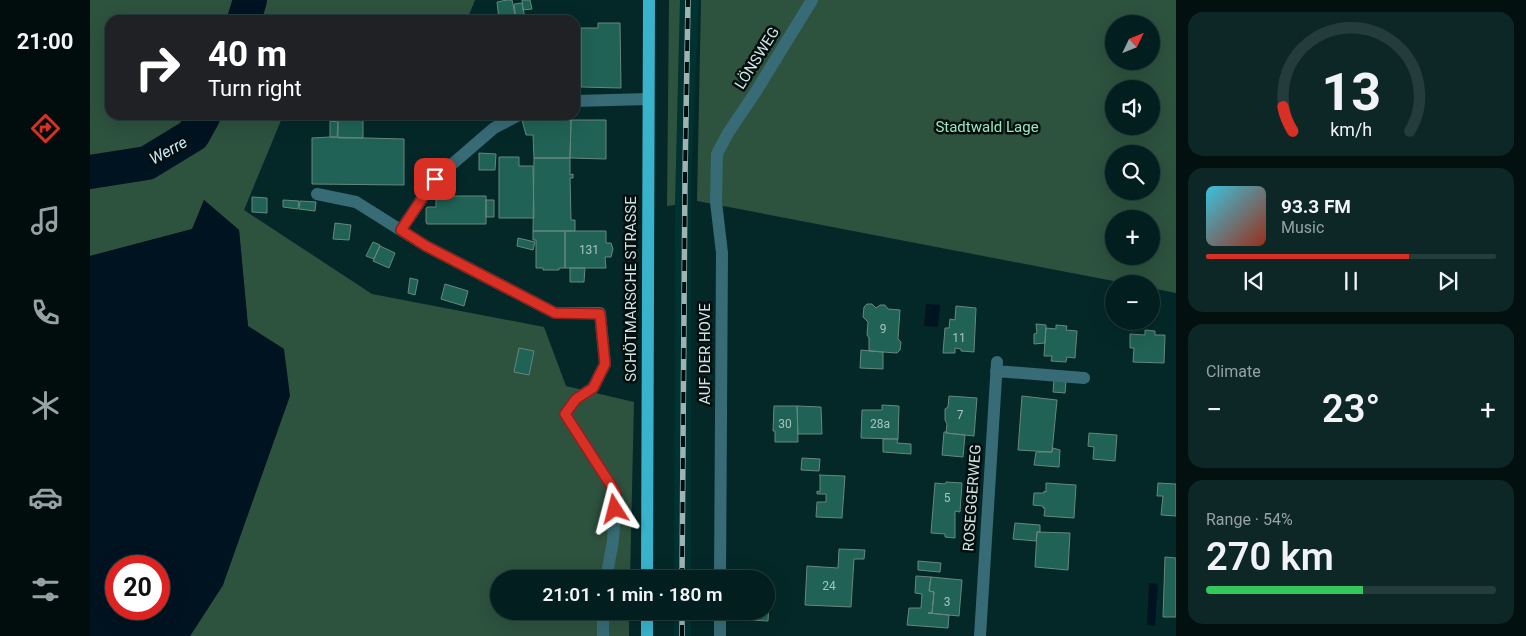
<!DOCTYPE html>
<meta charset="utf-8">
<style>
:root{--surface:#031e1e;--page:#0d2727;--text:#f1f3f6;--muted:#97a2a4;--line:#243c3c;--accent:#d93025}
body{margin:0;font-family:Roboto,sans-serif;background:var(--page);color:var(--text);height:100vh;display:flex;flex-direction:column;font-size:19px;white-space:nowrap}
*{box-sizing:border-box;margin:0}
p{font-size:16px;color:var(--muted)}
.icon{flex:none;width:28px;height:28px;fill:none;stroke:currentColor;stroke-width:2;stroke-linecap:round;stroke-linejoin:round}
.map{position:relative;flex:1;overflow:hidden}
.drawer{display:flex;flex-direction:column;gap:12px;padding:12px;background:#021010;width:350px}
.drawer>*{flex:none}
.guide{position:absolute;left:15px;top:15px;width:475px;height:105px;border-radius:15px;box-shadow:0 5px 20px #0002,0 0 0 1px var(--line);background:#202124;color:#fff;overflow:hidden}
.needle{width:32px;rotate:47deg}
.fabs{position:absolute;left:1015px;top:15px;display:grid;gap:10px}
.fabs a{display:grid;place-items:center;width:55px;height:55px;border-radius:50%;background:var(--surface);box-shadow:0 5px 20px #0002,0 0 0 1px var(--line);font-size:25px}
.speed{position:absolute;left:15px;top:555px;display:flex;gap:10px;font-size:25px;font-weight:700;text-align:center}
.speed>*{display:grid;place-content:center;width:65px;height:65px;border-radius:50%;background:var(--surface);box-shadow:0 5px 20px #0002,0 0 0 1px var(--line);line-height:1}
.speed .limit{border:8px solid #d22;background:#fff;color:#111}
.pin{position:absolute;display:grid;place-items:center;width:42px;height:42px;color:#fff;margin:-21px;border-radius:10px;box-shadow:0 2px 8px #0006}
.me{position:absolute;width:55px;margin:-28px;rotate:351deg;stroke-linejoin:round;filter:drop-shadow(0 0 4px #0008)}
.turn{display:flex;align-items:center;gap:18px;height:105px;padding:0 20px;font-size:22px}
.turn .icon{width:65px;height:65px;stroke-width:2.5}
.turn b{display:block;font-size:35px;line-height:42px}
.big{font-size:38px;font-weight:600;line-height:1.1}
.drawer .widget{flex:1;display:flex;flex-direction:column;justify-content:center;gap:8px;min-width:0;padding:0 18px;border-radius:15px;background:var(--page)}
.drawer .dial{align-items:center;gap:0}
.dial svg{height:130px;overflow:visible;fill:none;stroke:var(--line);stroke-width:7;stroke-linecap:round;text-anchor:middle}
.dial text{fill:var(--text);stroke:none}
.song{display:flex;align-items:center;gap:15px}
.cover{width:60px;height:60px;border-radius:8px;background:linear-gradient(135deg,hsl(190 70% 55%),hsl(10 70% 35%))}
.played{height:5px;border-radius:2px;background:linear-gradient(90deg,var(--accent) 70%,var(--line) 70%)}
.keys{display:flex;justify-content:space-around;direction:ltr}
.heat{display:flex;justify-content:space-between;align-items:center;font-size:28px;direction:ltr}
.charge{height:8px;border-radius:4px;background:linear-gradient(90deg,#34c759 54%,var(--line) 0)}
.trip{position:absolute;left:400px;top:570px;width:285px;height:50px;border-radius:25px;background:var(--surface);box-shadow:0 5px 20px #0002,0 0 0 1px var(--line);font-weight:600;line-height:50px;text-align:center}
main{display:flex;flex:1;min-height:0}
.menu{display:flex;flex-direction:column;width:90px;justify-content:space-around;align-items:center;background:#010c0c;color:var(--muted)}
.menu .icon{width:35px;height:35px}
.menu .selected{color:var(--accent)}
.menu b{font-size:22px;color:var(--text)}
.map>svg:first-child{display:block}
.built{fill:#003232}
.green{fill:#2d523e;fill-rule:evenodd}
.water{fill:#001320;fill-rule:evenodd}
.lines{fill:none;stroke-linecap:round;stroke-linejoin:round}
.river{stroke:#001320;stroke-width:34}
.building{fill:#206255;stroke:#66877e}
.minor{stroke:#376b76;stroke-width:12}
.major{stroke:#39b3cc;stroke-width:12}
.rail-casing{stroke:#9db4b3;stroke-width:5.5}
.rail{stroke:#030e0e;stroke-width:4;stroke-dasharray:11;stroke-linecap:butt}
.route-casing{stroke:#8d1f18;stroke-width:12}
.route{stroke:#d93025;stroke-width:9}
.labels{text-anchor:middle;stroke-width:5;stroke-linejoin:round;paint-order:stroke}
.number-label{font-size:12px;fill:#a5c4c0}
.street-label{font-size:15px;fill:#d1e4e3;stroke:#030e0e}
.park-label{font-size:15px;fill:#99e8bc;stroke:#030e0e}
.water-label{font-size:16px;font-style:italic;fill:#c9e8f9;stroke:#030e0e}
</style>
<main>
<nav class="menu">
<b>21:00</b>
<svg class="icon selected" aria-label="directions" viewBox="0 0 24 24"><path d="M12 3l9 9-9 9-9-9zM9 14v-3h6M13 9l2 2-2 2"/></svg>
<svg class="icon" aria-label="music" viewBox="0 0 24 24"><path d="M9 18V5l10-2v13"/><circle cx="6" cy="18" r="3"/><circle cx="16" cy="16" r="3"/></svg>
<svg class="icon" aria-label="phone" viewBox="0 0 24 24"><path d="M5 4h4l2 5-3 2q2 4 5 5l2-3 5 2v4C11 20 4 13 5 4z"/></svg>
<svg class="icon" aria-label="climate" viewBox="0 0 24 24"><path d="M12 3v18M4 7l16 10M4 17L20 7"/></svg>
<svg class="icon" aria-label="car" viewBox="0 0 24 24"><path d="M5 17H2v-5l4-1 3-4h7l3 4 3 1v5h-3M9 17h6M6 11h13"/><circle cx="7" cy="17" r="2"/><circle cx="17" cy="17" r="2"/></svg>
<svg class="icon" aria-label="filters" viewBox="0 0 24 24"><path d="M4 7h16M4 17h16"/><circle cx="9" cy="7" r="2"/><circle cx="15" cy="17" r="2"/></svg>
</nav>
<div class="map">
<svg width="1086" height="636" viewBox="0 0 1086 636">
<rect width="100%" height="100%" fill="#042828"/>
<path class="built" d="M590,0h19l-8,175v404h-17l1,-374z
M584,611h17v25h-17z"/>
<path class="green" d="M0,0h385l-8,20h-357v95h190l-18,3 -38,92 128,84 172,33 22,59 68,16 -4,177h-131v32h130v25h-439l33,-51 25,-258 -9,-97 -35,-30 -11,29 -103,27zM429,348l15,3 -5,24 -14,-3z
M579,0h11l-5,205 -8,1z
M611,0h475v293l-25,-5v-4h-22l-432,-83zM1024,24h37v37h-37zM1024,89h37v37h-37zM1024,154h37v37h-37zM1024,219h37v37h-37z"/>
<path class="water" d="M114,200l35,30 9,96 36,23 6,47 -67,189 -33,51h-100v-380l102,-27zM26,566h43v43h-43z
M836,304l14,1 -2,22 -14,-1z
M1059,583l9,1 -3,42 -8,-1z"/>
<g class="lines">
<path class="river" d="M154,20l6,-20
M0,172l57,-9 46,-28 11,-20"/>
</g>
<path class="building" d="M417,0h5l4,20h-17l-2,-18z
M432,0h8l2,9 -9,1z
M432,3l3,15 -9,1 -2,-15z
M508,23h22l1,65 -40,-1v-59h17z
M248,118l25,2v18h-25z
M432,120h49l-1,38h-36l-1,-23h-7z
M481,120h35v39l-36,-1z
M240,121l8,1 -1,15h-7z
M240,137l74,2v46l-92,-1v-46z
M389,153l17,1 -1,16h-16z
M409,157h20v9h14l1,52h-35z
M444,158h36v17l3,-1v4h-3l1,42h4v11h-42z
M346,196h50v28h-59l-1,-2v-13l1,-2h9z
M162,197l15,1v15l-15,-1z
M193,200l16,1 -1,8 -15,-2z
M396,200h8v17h-8z
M210,201l16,1 -1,9 -16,-2z
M245,223l16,2 -2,15 -16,-1z
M443,231h32v37h-6v2h-16v-2h-7v-28h-3z
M475,231h41v12h5l2,6 -2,8h-6l1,11h-41z
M428,238l17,4 -2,8 -16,-4z
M283,242l7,3 -6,14 -8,-3z
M290,246l15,7 -6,15 -16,-7z
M480,268h15l-1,14h-14z
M320,278l8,2 -3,15 -7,-2z
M355,284l23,7 -4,15 -23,-7z
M777,304h5l4,4 4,-3h5l3,4 12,1 -2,29 3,3 -1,8 -3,3 -28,-2v-13l-2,-3 1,-13 -5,-5 1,-10z
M866,306l20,2 -2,44 -13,-1v-2l-6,-1v5h-12l2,-25h4l1,-9 5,1z
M946,324l10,1 -1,18 -11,1v-10l3,-1z
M966,325l11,1 -1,4 11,1 -2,27 -8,-1 -1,5 -15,-1 1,-5h-8l2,-28 10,1z
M1055,330l10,1v4h10l-1,28 -31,-1 1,-14h-4v-14l15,1z
M429,348l15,3 -5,24 -15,-3z
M771,350l22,2v17l-23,-1z
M964,380l12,1 -1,12 -12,-1z
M859,396l28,2 -3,38 -28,-3 1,-9 -2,-4v-11l3,-2z
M932,396l35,4 -5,52 -34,-2z
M792,405l17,1 -1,33 -37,-1 1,-28h20z
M684,406h23l1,36h-23v-11h-2z
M707,406l24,1 1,27h-24z
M854,432h3l-1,1 19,2 -2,22 -21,-2z
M999,433l28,2 -2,26 -22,-2 1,-12 -6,-1z
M793,439h15l-1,4 14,1v10l-28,-2z
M963,448l7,2 -1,17 -25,-2 2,-13h16z
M712,458l18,1 -1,12 -18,-1z
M729,475l26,1 -3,42 -26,-1 1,-15h9v-8h-9v-3l3,1v-16z
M856,482l16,1 -2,29 -5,-1v27l-10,-1v-3l-14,-1 4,-50 10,1z
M956,483l30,2 -2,33 -30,-2 1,-8h-2v-2l-10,-1 1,-12h10v-2l2,1z
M1068,483l18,1v32l-15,-1 2,-19h-6z
M925,523l25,2v7h-3l-1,9 -23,-2z
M947,532l33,1 -2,37 -33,-3z
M749,549l26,1 -1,9h-10l-3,48 -46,-2 2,-39 31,2z
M1075,557l11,1v59h-13z
M828,561l23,2 -1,9 -22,-2z
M826,576l15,1 -2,14 5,1 -2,21h-4l21,2 -1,13 -41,-3 2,-17h12l1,-14 -7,-1z
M841,577l31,3 -3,36 -31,-3h4l2,-21 -5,-1z
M676,604h3l-1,17 -17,-1 1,-9h14z"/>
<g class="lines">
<path class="minor" d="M485,101l73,-2
M227,194l39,8 70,44 129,67h45l5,51 -12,24 -17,11 -11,15 51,79 -3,48 -7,38
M311,230l34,-51 59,-51 25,-13
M906,371l88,7
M630,579l2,-326 -6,-51 1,-48 11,-21 27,-40 57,-93
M513,611v25
M630,636v-25
M890,636l17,-274"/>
<path class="major" d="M557,579l2,-579
M557,636v-25"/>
<g class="rail-casing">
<path id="rail" d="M592,579l3,-404 3,-175
M592,636v-25"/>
</g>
<use href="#rail" class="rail"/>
</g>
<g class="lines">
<g class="route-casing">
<path id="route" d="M345,179l-34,51 25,16 129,67 45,1 5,50 -12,24 -17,11 -11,15 51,79 -1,16"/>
</g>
<use href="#route" class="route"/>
</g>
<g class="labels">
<g class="number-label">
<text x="499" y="254">131</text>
<text x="793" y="333">9</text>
<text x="869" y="342">11</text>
<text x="870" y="419">7</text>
<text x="695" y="428">30</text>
<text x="790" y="428">28a</text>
<text x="857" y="502">5</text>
<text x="739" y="590">24</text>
<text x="857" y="606">3</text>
</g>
<g class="street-label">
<text transform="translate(667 58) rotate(-58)" y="5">LÖNSWEG</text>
<text transform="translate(541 289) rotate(-90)" y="5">SCHÖTMARSCHE STRASSE</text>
<text transform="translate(615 354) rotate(-90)" y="5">AUF DER HOVE</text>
<text transform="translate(882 498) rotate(-86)" y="5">ROSEGGERWEG</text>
</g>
<g class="park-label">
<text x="897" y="132">Stadtwald Lage</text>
</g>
<g class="water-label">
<text transform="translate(78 150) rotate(-29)" y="6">Werre</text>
</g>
</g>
</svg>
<div class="fabs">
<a><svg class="needle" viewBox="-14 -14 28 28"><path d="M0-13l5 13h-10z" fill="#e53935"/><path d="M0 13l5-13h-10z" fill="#97a2a4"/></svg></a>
<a><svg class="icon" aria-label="sound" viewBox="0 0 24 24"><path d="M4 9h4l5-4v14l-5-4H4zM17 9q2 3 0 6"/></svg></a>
<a><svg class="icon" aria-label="search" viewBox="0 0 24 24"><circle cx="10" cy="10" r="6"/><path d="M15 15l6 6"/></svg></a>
<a>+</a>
<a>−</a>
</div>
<div class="speed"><div class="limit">20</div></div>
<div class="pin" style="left:345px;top:179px;background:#d93025"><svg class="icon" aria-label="arrive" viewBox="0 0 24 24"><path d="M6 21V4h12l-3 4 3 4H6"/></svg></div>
<svg class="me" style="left:525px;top:509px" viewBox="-20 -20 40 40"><path d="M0-17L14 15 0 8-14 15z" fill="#d93025" stroke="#fff" stroke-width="4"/></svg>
<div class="trip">21:01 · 1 min · 180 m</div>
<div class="guide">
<div class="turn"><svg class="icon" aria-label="right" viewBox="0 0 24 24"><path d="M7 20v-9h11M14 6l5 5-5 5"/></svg><div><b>40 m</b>Turn right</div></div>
</div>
</div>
<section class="drawer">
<div class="widget dial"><svg viewBox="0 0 100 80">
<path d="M14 69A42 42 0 1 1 86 69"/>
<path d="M14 69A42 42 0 0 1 8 54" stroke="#d93025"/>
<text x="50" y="56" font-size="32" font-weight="700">13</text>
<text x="50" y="72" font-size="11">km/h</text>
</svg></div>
<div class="widget">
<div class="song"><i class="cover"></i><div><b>93.3 FM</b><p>Music</p></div></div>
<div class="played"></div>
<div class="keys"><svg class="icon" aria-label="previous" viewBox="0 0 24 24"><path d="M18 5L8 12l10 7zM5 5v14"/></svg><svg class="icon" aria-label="pause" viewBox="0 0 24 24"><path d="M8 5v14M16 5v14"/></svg><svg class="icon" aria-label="next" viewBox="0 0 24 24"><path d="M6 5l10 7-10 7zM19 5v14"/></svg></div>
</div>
<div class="widget"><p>Climate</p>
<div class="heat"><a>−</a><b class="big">23°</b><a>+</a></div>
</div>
<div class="widget"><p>Range · 54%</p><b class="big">270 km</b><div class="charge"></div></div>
</section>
</main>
